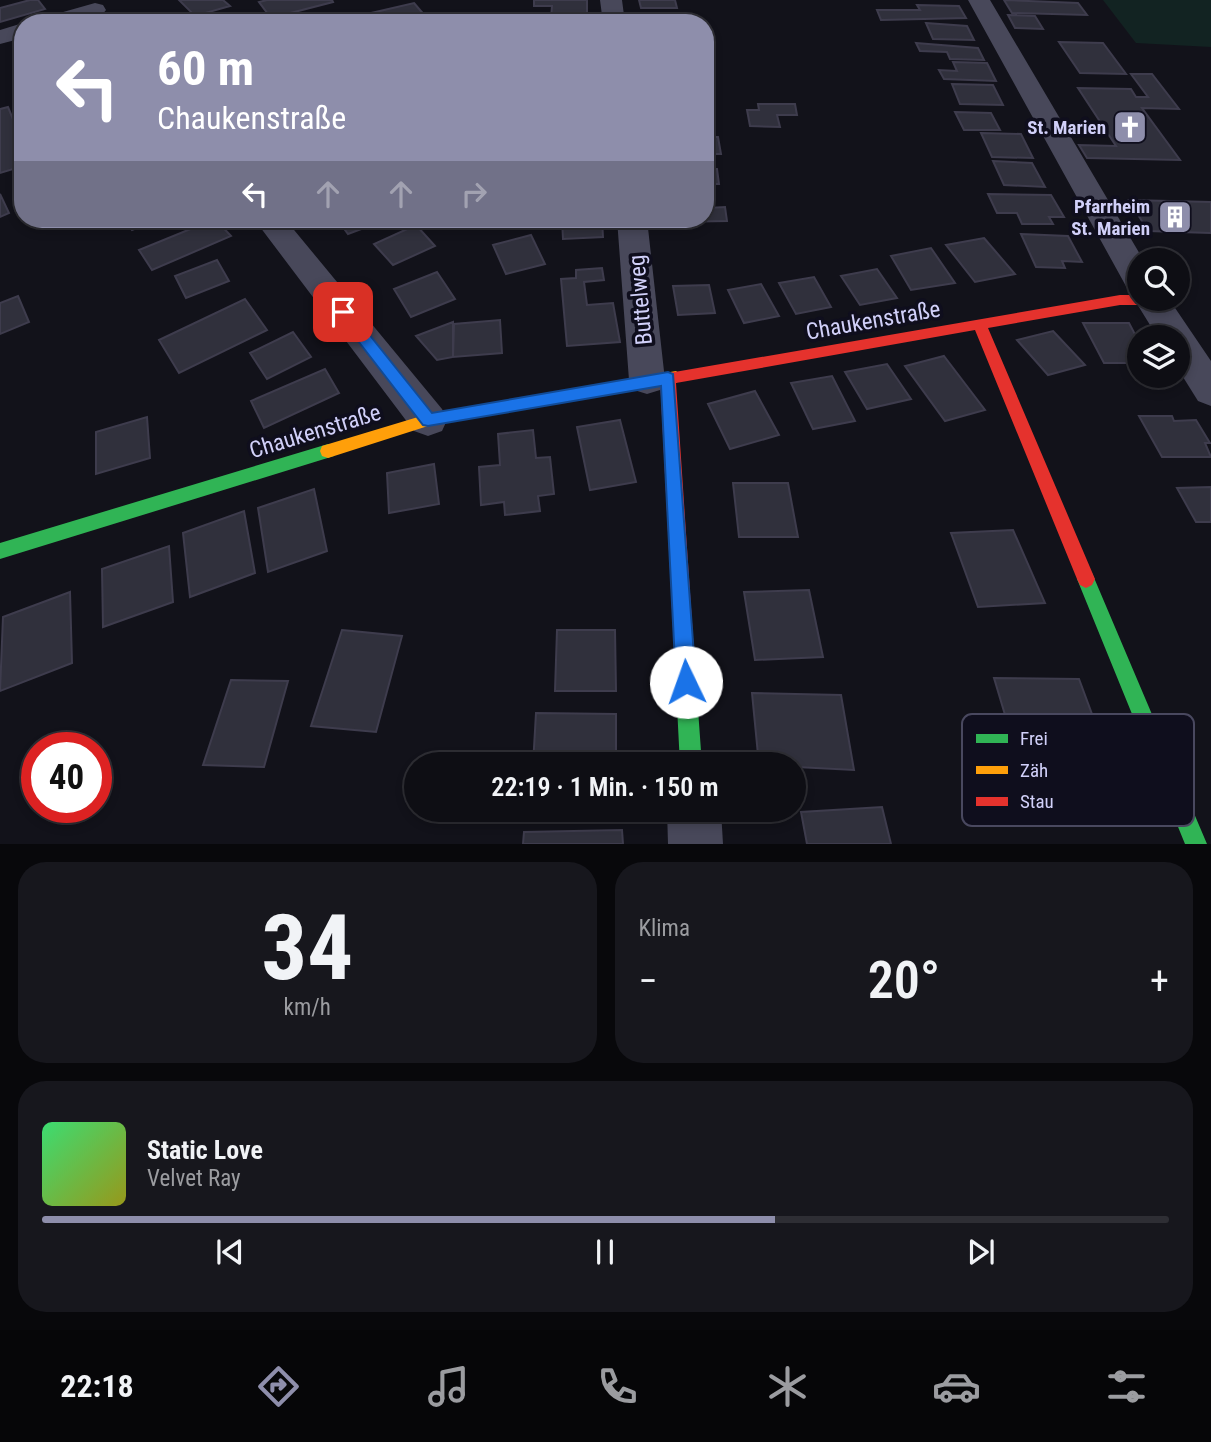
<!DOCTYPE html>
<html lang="de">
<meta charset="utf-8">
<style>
:root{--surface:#0e0e14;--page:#17171d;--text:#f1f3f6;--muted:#9b9ca0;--line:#2e2e34;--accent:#8e8eab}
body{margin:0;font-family:"Roboto Condensed",sans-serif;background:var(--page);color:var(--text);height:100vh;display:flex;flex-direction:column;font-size:26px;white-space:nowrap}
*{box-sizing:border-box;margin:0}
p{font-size:23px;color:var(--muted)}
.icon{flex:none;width:38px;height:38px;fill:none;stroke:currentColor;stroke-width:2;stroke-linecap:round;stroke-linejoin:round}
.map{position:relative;height:844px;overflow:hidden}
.sheet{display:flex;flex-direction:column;gap:18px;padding:18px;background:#08080b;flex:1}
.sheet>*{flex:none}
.banner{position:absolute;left:14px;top:14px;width:700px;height:214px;border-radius:28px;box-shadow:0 4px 10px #0003,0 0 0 2px var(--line);background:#8e8eab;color:#fff;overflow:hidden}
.buttons{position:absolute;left:1127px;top:248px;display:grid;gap:14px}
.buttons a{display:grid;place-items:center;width:63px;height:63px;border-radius:50%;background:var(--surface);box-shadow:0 4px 10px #0003,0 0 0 2px var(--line);font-size:35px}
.speed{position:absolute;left:21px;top:732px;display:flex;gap:14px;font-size:35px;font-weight:700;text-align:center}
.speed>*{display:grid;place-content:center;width:91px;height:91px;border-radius:50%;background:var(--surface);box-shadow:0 4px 10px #0003,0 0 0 2px var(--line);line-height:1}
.speed .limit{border:10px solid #d22;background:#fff;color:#111}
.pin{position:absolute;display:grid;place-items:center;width:60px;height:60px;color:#fff;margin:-30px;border-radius:14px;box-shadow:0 4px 10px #0006}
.me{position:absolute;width:77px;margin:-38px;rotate:357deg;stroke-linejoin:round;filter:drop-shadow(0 0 5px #0008)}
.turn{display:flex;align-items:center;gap:24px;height:147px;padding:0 28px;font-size:32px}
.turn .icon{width:91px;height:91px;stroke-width:2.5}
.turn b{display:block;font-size:49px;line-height:60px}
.lanes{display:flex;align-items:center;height:66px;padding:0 28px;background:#0003;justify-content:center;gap:35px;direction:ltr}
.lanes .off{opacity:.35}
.big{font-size:52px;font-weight:600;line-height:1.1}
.sheet .widget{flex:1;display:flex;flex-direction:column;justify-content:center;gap:10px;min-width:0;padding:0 24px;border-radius:28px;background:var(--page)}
.sheet .dial{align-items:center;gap:0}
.dial b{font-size:91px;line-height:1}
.song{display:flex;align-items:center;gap:21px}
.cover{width:84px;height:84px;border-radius:10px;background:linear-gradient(135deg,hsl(140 70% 55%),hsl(60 70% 35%))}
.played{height:7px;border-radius:4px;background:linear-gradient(90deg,var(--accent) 65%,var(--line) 65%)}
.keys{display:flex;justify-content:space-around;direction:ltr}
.heat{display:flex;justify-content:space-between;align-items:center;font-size:38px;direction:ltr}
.sheet .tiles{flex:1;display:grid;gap:18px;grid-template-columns:1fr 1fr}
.widget:last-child{grid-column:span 2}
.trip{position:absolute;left:404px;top:752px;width:402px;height:70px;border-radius:35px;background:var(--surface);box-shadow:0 4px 10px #0003,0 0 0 2px var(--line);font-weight:600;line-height:70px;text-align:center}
.dock{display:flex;height:112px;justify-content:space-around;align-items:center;background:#060608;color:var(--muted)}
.dock .icon{width:49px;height:49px}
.dock .selected{color:var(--accent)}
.dock b{font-size:32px;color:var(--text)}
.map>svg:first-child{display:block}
.green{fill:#122322}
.building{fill:#30303c;stroke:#3e3c4d;stroke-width:2}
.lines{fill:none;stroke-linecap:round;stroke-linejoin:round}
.street{fill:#48485a;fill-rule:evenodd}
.fast{fill:#30b455;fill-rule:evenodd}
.slow{fill:#ff9f0a;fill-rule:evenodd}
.jam{fill:#e5322d;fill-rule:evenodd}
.route{fill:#1a73e8;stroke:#114b97;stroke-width:2}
.labels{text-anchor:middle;stroke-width:7;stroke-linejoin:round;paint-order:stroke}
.far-poi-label{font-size:19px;font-weight:bold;fill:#d1d0f9;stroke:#0f0e1d;text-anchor:end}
.street-label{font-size:23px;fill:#d1d0f9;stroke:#0f0e1d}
.key{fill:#0f0e1d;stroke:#49485f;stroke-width:2}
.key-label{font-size:19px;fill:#d1d0f9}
</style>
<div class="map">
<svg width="1211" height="844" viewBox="0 0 1211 844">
<rect width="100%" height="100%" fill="#12121a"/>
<path class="green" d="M1103,0h108v47l-75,-4z"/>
<path class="building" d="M30,0h8l7,9 -45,13v-14z
M179,0h44l7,6 -35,10z
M267,0h65l1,2 -62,16 -12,-16z
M534,0h53v18h-36l1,-12h-18z
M639,0h36l2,8h-36z
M1004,0l74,3 9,12 -75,-2z
M414,3l12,14 -25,6h-28l-6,-9z
M917,5l42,1 7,12 -85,2 -4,-10h43z
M176,15l8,8h-35z
M1008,15l27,1 8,13 -28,-1z
M640,16h27l1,4h9l1,3h-38z
M926,23l41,3 7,14 -41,-1z
M1059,42l44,1 23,31 -46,-1z
M916,43l62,5 6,12 -34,-1 -3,-7 -27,-1z
M953,62l34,1 9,18 -52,-2 -5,-9 18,1z
M1131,74h21l27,35 -37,-1 38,52 -93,-2 -8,-13 37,1 -38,-58 53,1 5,8h12z
M952,84l41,1 10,20 -43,-1z
M758,104h37l2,11h-20l3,12 -30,-1 -3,-16h12z
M8,107l15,37v22l-23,7v-64z
M955,112l36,1 9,17h-36z
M981,133l40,1 12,24 -41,-1z
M705,137h13l3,17h-16z
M993,161l39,2 13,24 -41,-2z
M705,169h12l2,15h-14z
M0,194l9,19 -9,4z
M988,194l63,1 13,22h-15l4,7h-31l-5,-11h-20z
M1129,200l82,2v31l-63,-2z
M705,201l2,7 18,-1 2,14 -55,1 -1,-3h34z
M123,219h35l-26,11z
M215,219l16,17 -79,34 -13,-20z
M337,219h51l-40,15z
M562,219h40l1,18 -40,2z
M416,225l19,21 -42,19 -19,-21z
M1021,234l47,2 14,26 -20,-1 3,7 -29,-1z
M531,235l14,29 -39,10 -13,-29z
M984,238l31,36 -40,8 -29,-37z
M931,248l24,35 -44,7 -20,-34z
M217,260l12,21 -43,17 -11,-22z
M602,268l2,12 -20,2 3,23 26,-2 7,39 -53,4 -6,-67 15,-1v-8z
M877,269l20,29 -37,7 -19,-29z
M437,272l18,27 -44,18 -17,-28z
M814,277l17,30 -35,7 -17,-31z
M761,284l18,32 -35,7 -16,-33z
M709,285l6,28 -37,2 -5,-29z
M18,296l11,26 -29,12v-31z
M245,299l22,31 -88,43 -20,-33z
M500,320l2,33 -49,4 1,-33z
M453,322v35l-16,3 -21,-24z
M1083,323h46l10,19v21h-35z
M1053,331l32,34 -37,10 -31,-35z
M293,332l18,25 -44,22 -17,-26z
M944,356l41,54 -40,11 -40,-55z
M887,364l24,35 -44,10 -22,-37z
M325,369l14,24 -75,35 -13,-27z
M832,376l23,45 -42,8 -22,-46z
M755,391l24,44 -49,14 -22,-45z
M1139,416h33l2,5 22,-1 14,23h-5l6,14h-49z
M147,417l3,41 -54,16v-42z
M620,420l16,62 -46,8 -13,-63z
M533,430l3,28 14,-1 4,37 -16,2 2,15 -35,4 -1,-13 -23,3 -2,-38 21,-2 -2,-31z
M434,464l5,40 -50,9 -2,-40z
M733,483h55l10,54h-59z
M1211,487v35h-15l-19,-34z
M314,489l13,62 -59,21 -10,-64z
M244,511l11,62 -65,24 -7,-64z
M1013,530l32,73 -67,4 -27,-74z
M169,546l4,56 -70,25 -1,-58z
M809,590l14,67 -68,3 -11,-68z
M70,592l2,71 -72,28 3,-74z
M342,630l60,6 -26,96 -65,-6z
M557,630h58l1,61h-61z
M994,678l85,1 47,127 -94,-1z
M231,680l57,1 -24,86 -61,-2z
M752,693l89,2 13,75 -95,-5z
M536,713l80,1v51h-83z
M882,807l9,37h-84l-6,-32z
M622,830l1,14h-100l1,-12z"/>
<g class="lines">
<path class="street" d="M600,0h22l3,23h-22z
M968,0h22l154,261h-5v38h30l42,62v45l-13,-5 -20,-32v-31h-20l-24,-39 5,-8 -12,-3z
M95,3l8,2 3,5c-12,17 -49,13 -67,13l3,-5z
M23,23v15l-23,6v-14z
M254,219h31l157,190 5,11 -5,11 -14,5 -14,-5z
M617,219h30l18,161 -5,10 -13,4 -13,-4 -5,-10z
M667,810h54l2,34h-55z"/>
<path class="fast" d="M328,444l6,2 2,5 -2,5 -334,103v-16z
M1086,570l6,3 115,271h-22l-108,-265 3,-6z
M685,657l7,3 3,7 7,98h-22l-5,-98 3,-7z"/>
<path class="slow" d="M676,371l8,6 -8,6 -248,43 -100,32 -6,-2 -2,-5 2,-5 106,-32z"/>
<path class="jam" d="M1120,295h19v4l19,1 -7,5h-31l-132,23 107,251 -3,6 -6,3 -6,-3 -3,-6 -102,-249 -299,53 19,284 -3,7 -7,3 -7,-3 -3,-7 -15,-289 3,-4z"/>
</g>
<path class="route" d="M343,307l5,1 84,105 236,-41 5,2 23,308 -3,7 -7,3 -7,-3 -3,-7 -15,-296 -233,40 -5,-1 -85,-110v-7z"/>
<defs>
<g id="church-square" transform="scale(1.75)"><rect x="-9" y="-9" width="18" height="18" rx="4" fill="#8e8eab" stroke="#0f0e1d"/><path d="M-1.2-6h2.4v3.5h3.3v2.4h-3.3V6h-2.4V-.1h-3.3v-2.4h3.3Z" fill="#fff"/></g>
<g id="building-square" transform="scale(1.75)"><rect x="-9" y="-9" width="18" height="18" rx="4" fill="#8e8eab" stroke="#0f0e1d"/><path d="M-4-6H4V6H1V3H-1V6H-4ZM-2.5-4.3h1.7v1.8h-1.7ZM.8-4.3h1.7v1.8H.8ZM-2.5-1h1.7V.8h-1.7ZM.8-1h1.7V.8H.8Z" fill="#fff"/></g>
</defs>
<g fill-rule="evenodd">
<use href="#church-square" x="1130" y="127"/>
<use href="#building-square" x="1175" y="217"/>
</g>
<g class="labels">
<g class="far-poi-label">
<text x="1106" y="134">St. Marien</text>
<text x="1150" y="213">Pfarrheim<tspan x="1150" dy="22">St. Marien</tspan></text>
</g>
<g class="street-label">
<text transform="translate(640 300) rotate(-95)" y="8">Buttelweg</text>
<text transform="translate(873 320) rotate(-10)" y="8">Chaukenstraße</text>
<text transform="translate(315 431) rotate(-17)" y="8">Chaukenstraße</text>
</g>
</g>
<rect x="962" y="714" width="232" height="112" rx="10" class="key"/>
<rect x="976" y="734" width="32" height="9" fill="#30b455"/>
<rect x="976" y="766" width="32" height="8" fill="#ff9f0a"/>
<rect x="976" y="797" width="32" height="9" fill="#e5322d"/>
<g class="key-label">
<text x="1020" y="745">Frei</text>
<text x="1020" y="777">Zäh</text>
<text x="1020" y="808">Stau</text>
</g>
</svg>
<div class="buttons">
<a><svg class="icon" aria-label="search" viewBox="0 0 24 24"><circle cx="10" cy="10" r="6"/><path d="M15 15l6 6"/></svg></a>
<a><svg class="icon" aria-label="layers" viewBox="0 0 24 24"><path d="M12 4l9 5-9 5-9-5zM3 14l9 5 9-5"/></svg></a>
</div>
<div class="speed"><div class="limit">40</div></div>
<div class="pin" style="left:343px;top:312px;background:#d93025"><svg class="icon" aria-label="arrive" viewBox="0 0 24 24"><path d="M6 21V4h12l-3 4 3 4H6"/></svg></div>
<svg class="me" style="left:686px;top:682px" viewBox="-20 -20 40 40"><circle r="19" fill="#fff"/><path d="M0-13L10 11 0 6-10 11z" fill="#1a73e8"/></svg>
<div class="trip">22:19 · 1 Min. · 150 m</div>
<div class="banner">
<div class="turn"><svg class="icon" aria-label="left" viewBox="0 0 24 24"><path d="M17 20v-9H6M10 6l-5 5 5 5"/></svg><div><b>60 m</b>Chaukenstraße</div></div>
<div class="lanes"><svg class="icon" aria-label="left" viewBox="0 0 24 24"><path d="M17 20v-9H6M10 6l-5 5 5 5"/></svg><svg class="icon off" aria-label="ahead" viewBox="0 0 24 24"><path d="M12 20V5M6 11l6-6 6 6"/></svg><svg class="icon off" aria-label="ahead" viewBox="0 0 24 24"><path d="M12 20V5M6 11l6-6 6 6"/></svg><svg class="icon off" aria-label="right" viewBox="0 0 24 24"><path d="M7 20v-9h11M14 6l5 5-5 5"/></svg></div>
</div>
</div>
<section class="sheet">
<div class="tiles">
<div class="widget dial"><b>34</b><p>km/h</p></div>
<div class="widget"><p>Klima</p>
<div class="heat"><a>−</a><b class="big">20°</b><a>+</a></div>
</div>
<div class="widget">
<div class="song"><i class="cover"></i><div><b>Static Love</b><p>Velvet Ray</p></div></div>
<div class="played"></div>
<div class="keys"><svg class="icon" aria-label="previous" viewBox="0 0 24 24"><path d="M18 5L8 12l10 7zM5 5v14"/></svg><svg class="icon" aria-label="pause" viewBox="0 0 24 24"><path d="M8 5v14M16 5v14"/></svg><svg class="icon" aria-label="next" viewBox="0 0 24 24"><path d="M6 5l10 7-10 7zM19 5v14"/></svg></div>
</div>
</div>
</section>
<nav class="dock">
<b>22:18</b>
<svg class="icon selected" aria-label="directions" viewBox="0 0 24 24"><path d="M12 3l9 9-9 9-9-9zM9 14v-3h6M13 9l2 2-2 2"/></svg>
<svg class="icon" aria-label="music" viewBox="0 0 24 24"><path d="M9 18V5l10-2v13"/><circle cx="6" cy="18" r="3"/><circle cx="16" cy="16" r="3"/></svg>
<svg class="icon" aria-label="phone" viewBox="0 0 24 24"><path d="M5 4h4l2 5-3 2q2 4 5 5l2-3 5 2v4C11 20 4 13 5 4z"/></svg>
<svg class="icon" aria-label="climate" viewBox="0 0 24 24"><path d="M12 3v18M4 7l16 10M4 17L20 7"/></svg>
<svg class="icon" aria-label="car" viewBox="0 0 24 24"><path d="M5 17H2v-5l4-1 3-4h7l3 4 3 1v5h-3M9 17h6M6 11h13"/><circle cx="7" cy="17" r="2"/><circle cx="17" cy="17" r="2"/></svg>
<svg class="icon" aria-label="filters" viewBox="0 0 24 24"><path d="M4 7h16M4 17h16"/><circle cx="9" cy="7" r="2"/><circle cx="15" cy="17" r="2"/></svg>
</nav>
